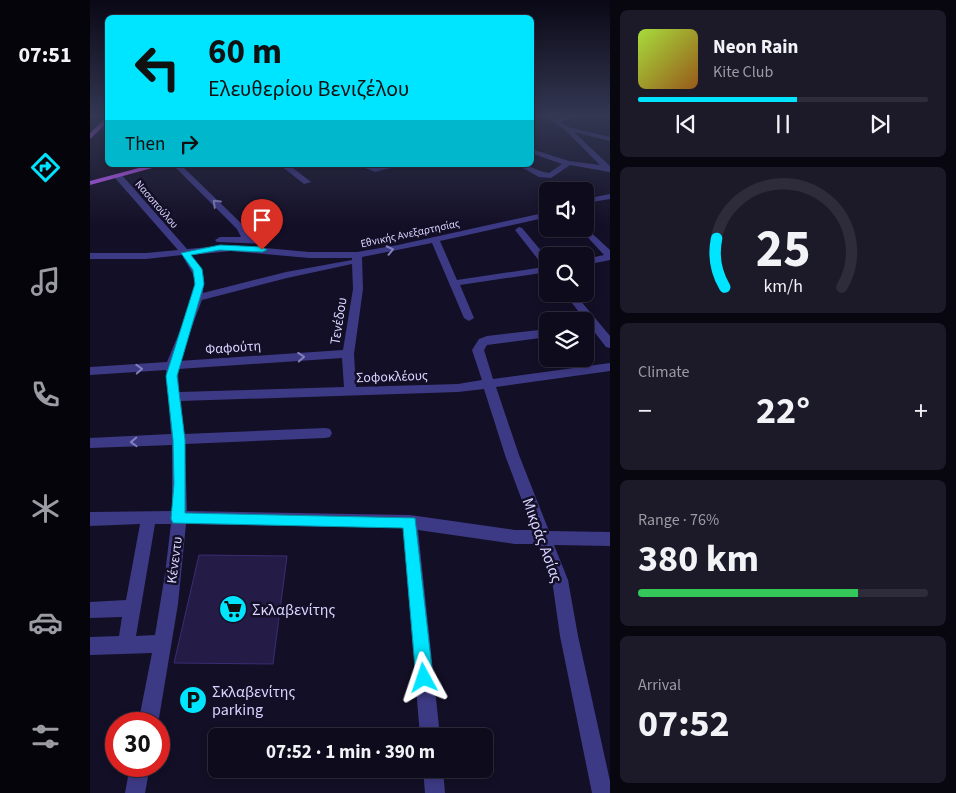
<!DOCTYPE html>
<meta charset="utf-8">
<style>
:root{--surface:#0e0b1c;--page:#1c1929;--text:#f1f3f6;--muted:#9b9ba3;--line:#2e2b3b;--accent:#00e5ff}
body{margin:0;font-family:"Source Sans 3",sans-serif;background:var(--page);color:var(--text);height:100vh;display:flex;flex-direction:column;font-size:19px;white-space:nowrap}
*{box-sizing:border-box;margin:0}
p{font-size:16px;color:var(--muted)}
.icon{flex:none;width:28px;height:28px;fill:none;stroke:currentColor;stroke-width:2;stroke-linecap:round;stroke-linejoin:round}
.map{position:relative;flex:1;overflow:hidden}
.side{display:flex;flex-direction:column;gap:10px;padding:10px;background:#08060f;width:346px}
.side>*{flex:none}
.hud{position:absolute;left:15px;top:15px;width:429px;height:152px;border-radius:8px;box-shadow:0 2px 8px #0003,0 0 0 1px var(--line);background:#00e5ff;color:#111;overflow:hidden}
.fabs{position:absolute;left:449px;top:182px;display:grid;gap:10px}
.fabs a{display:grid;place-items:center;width:55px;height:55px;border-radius:8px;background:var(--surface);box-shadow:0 2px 8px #0003,0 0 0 1px var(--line);font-size:25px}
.speed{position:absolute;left:15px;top:712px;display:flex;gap:10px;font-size:25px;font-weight:700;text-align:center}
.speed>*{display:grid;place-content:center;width:65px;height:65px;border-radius:50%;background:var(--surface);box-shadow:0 2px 8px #0003,0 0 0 1px var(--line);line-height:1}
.speed .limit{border:8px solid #d22;background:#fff;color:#111}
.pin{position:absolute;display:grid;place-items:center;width:42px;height:42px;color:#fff;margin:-51px -21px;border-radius:50% 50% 50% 0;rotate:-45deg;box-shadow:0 0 5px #0007}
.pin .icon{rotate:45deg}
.me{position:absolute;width:55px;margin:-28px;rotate:355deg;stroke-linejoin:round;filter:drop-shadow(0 0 4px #0008)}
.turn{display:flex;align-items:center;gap:18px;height:105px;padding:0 20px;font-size:22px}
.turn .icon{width:65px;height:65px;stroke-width:2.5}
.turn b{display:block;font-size:35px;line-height:42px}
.then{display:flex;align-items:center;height:48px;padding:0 20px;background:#0003;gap:10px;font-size:19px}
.big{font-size:38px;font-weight:700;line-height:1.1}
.side .tile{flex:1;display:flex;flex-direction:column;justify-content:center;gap:8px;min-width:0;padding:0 18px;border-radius:8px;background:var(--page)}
.side .dial{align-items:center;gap:0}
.dial svg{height:130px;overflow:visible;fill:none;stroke:var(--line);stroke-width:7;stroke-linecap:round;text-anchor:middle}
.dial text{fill:var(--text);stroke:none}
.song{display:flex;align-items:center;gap:15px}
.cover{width:60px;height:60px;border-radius:8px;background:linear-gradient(135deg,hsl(80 70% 55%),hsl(30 70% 35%))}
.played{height:5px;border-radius:2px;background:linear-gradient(90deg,var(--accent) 55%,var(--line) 55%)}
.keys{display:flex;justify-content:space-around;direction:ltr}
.heat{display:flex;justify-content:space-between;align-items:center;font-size:28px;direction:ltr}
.charge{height:8px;border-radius:4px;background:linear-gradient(90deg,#34c759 76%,var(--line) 0)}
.trip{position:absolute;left:118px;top:728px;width:285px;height:50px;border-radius:8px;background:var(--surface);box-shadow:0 2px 8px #0003,0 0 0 1px var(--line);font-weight:700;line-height:50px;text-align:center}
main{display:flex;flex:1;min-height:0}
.tab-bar{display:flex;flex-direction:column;width:90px;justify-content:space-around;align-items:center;background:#06040b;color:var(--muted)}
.tab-bar .icon{width:35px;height:35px}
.tab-bar .selected{color:var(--accent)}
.tab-bar b{font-size:22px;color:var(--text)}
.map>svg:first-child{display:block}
.building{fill:#241b47;stroke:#3b2d73}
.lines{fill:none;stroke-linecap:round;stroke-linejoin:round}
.minor{fill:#3d3a85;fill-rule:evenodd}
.major{fill:#c25bff;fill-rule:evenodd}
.oneway{stroke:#837fbc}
.route{fill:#00e5ff;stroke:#0095a6}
.labels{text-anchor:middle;stroke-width:5;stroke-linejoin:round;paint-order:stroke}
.far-street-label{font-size:11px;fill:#d9d4ff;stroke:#130f26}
.street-label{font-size:14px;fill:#d9d4ff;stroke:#130f26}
.near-street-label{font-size:16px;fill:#d9d4ff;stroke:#130f26}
.near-poi-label{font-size:16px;fill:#d9d4ff;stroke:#130f26;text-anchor:start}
</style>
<main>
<nav class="tab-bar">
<b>07:51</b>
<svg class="icon selected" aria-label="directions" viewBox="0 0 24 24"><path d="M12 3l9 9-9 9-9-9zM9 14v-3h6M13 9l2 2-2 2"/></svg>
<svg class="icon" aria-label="music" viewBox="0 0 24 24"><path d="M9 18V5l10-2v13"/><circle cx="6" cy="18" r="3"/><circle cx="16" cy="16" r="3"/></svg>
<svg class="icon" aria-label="phone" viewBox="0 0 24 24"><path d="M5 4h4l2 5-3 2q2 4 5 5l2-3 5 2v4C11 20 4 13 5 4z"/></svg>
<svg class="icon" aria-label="climate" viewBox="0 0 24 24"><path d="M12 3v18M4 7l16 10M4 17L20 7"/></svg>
<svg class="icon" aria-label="car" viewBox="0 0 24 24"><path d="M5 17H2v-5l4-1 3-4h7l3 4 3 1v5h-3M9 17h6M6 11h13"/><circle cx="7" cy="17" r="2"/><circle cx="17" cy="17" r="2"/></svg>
<svg class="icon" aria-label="filters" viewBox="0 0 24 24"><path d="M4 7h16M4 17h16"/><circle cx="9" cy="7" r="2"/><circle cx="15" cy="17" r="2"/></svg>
</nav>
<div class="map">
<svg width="520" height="793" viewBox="0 0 520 793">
<rect width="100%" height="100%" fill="#130f26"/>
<path class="building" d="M109,555l88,1 -14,108 -99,-1z"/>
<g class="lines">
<path class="minor" d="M452,115h8l6,4 16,-4h11l-22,7 7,5 42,10v4l-36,-9 36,34v6l-40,-7 -19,13 -12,-1 -18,-10 -1,-2c12,0 18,7 29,8l13,-9 -31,-11v-4l38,12 31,4 -36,-36z
M83,165h8l63,61 7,12 16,2v4l-50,-2 -2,-2 5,-3h21l-4,-8z
M190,165h9l22,17 -7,2z
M268,165l18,3 26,-3 -27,7z
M25,174h6l66,75 44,-4 78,7h48l41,-7 150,-33v5l-108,24 17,39 87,-13 -29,-37 4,-3 3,1 26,31v13l-88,13 14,33 -5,3 -5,-3 -32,-75 -70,14 1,32 -9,65 2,33 102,-3 24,-4 -10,-30 7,-11 8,-3 61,-7v8l-61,8 -3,5 9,29 117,-16v8l-114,16 23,68 30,76 61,1v14l-56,-1 14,35 10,56 32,145v12h-18l-32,-157 -8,-56 -13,-36h-24l-97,-14 22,206h-20l-17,-208 -217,-4 -8,80 -20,120h-20l14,-71 -62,2v-18l29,-1 3,-19 -32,1v-16l36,-2 14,-76 -50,2v-14l82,-1v-66l-82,3v-10l81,-4 -5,-64 -76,5v-8l77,-5 21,-51 6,-25v-10l-12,-21 -36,4h-56v-6h56l32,-3 -63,-72zM141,251l78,7h43v2l-66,12 -83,21 1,-17 -13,-21zM262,264l1,25 -10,61 -164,11 23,-61 85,-22zM252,358l2,29 -165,5 -1,-23zM394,389l21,66 28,75h-18l-105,-15 -223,-4 -2,-67 140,-6 5,-1 2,-4 -2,-4 -5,-1 -141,6 -3,-33 277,-9zM65,524h16l-6,50 -10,61 -19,1z
M520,194v5l-25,4v-4z
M495,227l25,23v10l-25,5v-6l19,-4 -24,-26h5z
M475,294h10l35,42v12l-4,-1z
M40,766h20l-5,27h-20z
M333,769h20l2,24h-20z"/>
<path class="major" d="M18,116v6l-18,17v-6z
M60,165h13l-73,20v-4z"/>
</g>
<defs><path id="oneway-chevron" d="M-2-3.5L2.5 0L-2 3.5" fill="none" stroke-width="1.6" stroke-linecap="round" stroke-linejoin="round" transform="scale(1.25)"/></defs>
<g class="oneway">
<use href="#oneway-chevron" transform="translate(126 203) rotate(-136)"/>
<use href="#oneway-chevron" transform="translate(300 250) rotate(-12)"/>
<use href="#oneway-chevron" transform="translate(211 357) rotate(-4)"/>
<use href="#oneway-chevron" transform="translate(49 369) rotate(-3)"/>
<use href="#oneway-chevron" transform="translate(44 442) rotate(178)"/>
</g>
<linearGradient id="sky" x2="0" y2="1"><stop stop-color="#0a0815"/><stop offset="0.51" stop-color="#333752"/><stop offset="1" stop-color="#333752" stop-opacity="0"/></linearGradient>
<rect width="520" height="226" fill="url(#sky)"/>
<path class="route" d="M130,245l42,2 5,3 -5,2 -42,-2 -29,5 11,14 2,15 -27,92 8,64v73l230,5 18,160 -3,6 -6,2 -6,-2 -2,-6 -13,-150 -230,-5 -2,-4 3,-35 -1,-44 -7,-64 29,-92 -2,-14 -12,-17z"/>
<defs>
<g id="supermarket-disc" transform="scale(1.4375)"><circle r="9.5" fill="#00e5ff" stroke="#130f26"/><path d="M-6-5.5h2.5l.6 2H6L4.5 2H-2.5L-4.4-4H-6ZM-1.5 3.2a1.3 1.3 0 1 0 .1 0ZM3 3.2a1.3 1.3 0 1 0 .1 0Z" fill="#111"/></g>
<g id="parking-disc" transform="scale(1.4375)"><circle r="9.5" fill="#00e5ff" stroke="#130f26"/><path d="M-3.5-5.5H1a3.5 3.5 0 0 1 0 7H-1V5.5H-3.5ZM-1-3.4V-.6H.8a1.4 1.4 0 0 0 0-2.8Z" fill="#111"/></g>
</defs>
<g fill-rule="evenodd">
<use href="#supermarket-disc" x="143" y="609"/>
<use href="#parking-disc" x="103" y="700"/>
</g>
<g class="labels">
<g class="far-street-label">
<text transform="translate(67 204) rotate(49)" y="4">Νασοπούλου</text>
<text transform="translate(320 233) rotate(-12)" y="4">Εθνικής Ανεξαρτησίας</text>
</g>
<g class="street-label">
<text transform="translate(248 321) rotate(-81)" y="5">Τενέδου</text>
<text transform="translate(143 347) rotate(-4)" y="5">Φαφούτη</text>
<text transform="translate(302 376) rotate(-2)" y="5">Σοφοκλέους</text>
<text transform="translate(84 560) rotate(-83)" y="5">Κένεντυ</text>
</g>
<g class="near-street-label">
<text transform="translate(453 540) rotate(70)" y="6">Μικράς Ασίας</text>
</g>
<g class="near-poi-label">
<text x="162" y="615">Σκλαβενίτης</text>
<text x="122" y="697">Σκλαβενίτης<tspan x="122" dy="18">parking</tspan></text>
</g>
</g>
</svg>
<div class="fabs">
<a><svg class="icon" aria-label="sound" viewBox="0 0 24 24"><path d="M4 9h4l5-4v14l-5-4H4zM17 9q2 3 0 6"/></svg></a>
<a><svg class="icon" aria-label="search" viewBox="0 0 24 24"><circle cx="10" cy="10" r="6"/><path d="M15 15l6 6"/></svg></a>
<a><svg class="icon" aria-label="layers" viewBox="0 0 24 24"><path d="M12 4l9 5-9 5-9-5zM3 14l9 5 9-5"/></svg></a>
</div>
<div class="speed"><div class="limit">30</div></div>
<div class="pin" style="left:172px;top:250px;background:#d93025"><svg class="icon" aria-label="arrive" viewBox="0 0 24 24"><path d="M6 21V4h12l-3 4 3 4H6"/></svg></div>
<svg class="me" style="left:334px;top:678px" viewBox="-20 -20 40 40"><path d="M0-17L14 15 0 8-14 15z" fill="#00e5ff" stroke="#fff" stroke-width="4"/></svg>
<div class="trip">07:52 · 1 min · 390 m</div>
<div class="hud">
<div class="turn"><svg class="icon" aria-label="left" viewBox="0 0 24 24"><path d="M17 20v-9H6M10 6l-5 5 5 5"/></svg><div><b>60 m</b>Ελευθερίου Βενιζέλου</div></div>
<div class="then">Then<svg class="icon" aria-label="right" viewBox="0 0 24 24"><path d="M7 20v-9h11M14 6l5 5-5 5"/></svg></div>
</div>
</div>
<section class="side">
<div class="tile">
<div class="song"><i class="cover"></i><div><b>Neon Rain</b><p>Kite Club</p></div></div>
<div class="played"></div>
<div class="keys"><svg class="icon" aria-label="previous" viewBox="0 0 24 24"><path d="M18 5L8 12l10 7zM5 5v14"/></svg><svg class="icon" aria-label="pause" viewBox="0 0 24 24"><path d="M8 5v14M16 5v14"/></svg><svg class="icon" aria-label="next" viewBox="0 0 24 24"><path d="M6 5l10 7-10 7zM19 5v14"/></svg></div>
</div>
<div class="tile dial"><svg viewBox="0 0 100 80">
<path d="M14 69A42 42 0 1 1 86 69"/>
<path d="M14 69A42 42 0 0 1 9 39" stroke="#00e5ff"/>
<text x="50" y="56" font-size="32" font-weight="700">25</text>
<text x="50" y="72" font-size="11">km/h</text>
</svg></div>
<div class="tile"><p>Climate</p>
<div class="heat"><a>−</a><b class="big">22°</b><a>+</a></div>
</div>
<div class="tile"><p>Range · 76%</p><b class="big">380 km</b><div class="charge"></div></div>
<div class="tile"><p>Arrival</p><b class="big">07:52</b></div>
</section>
</main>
